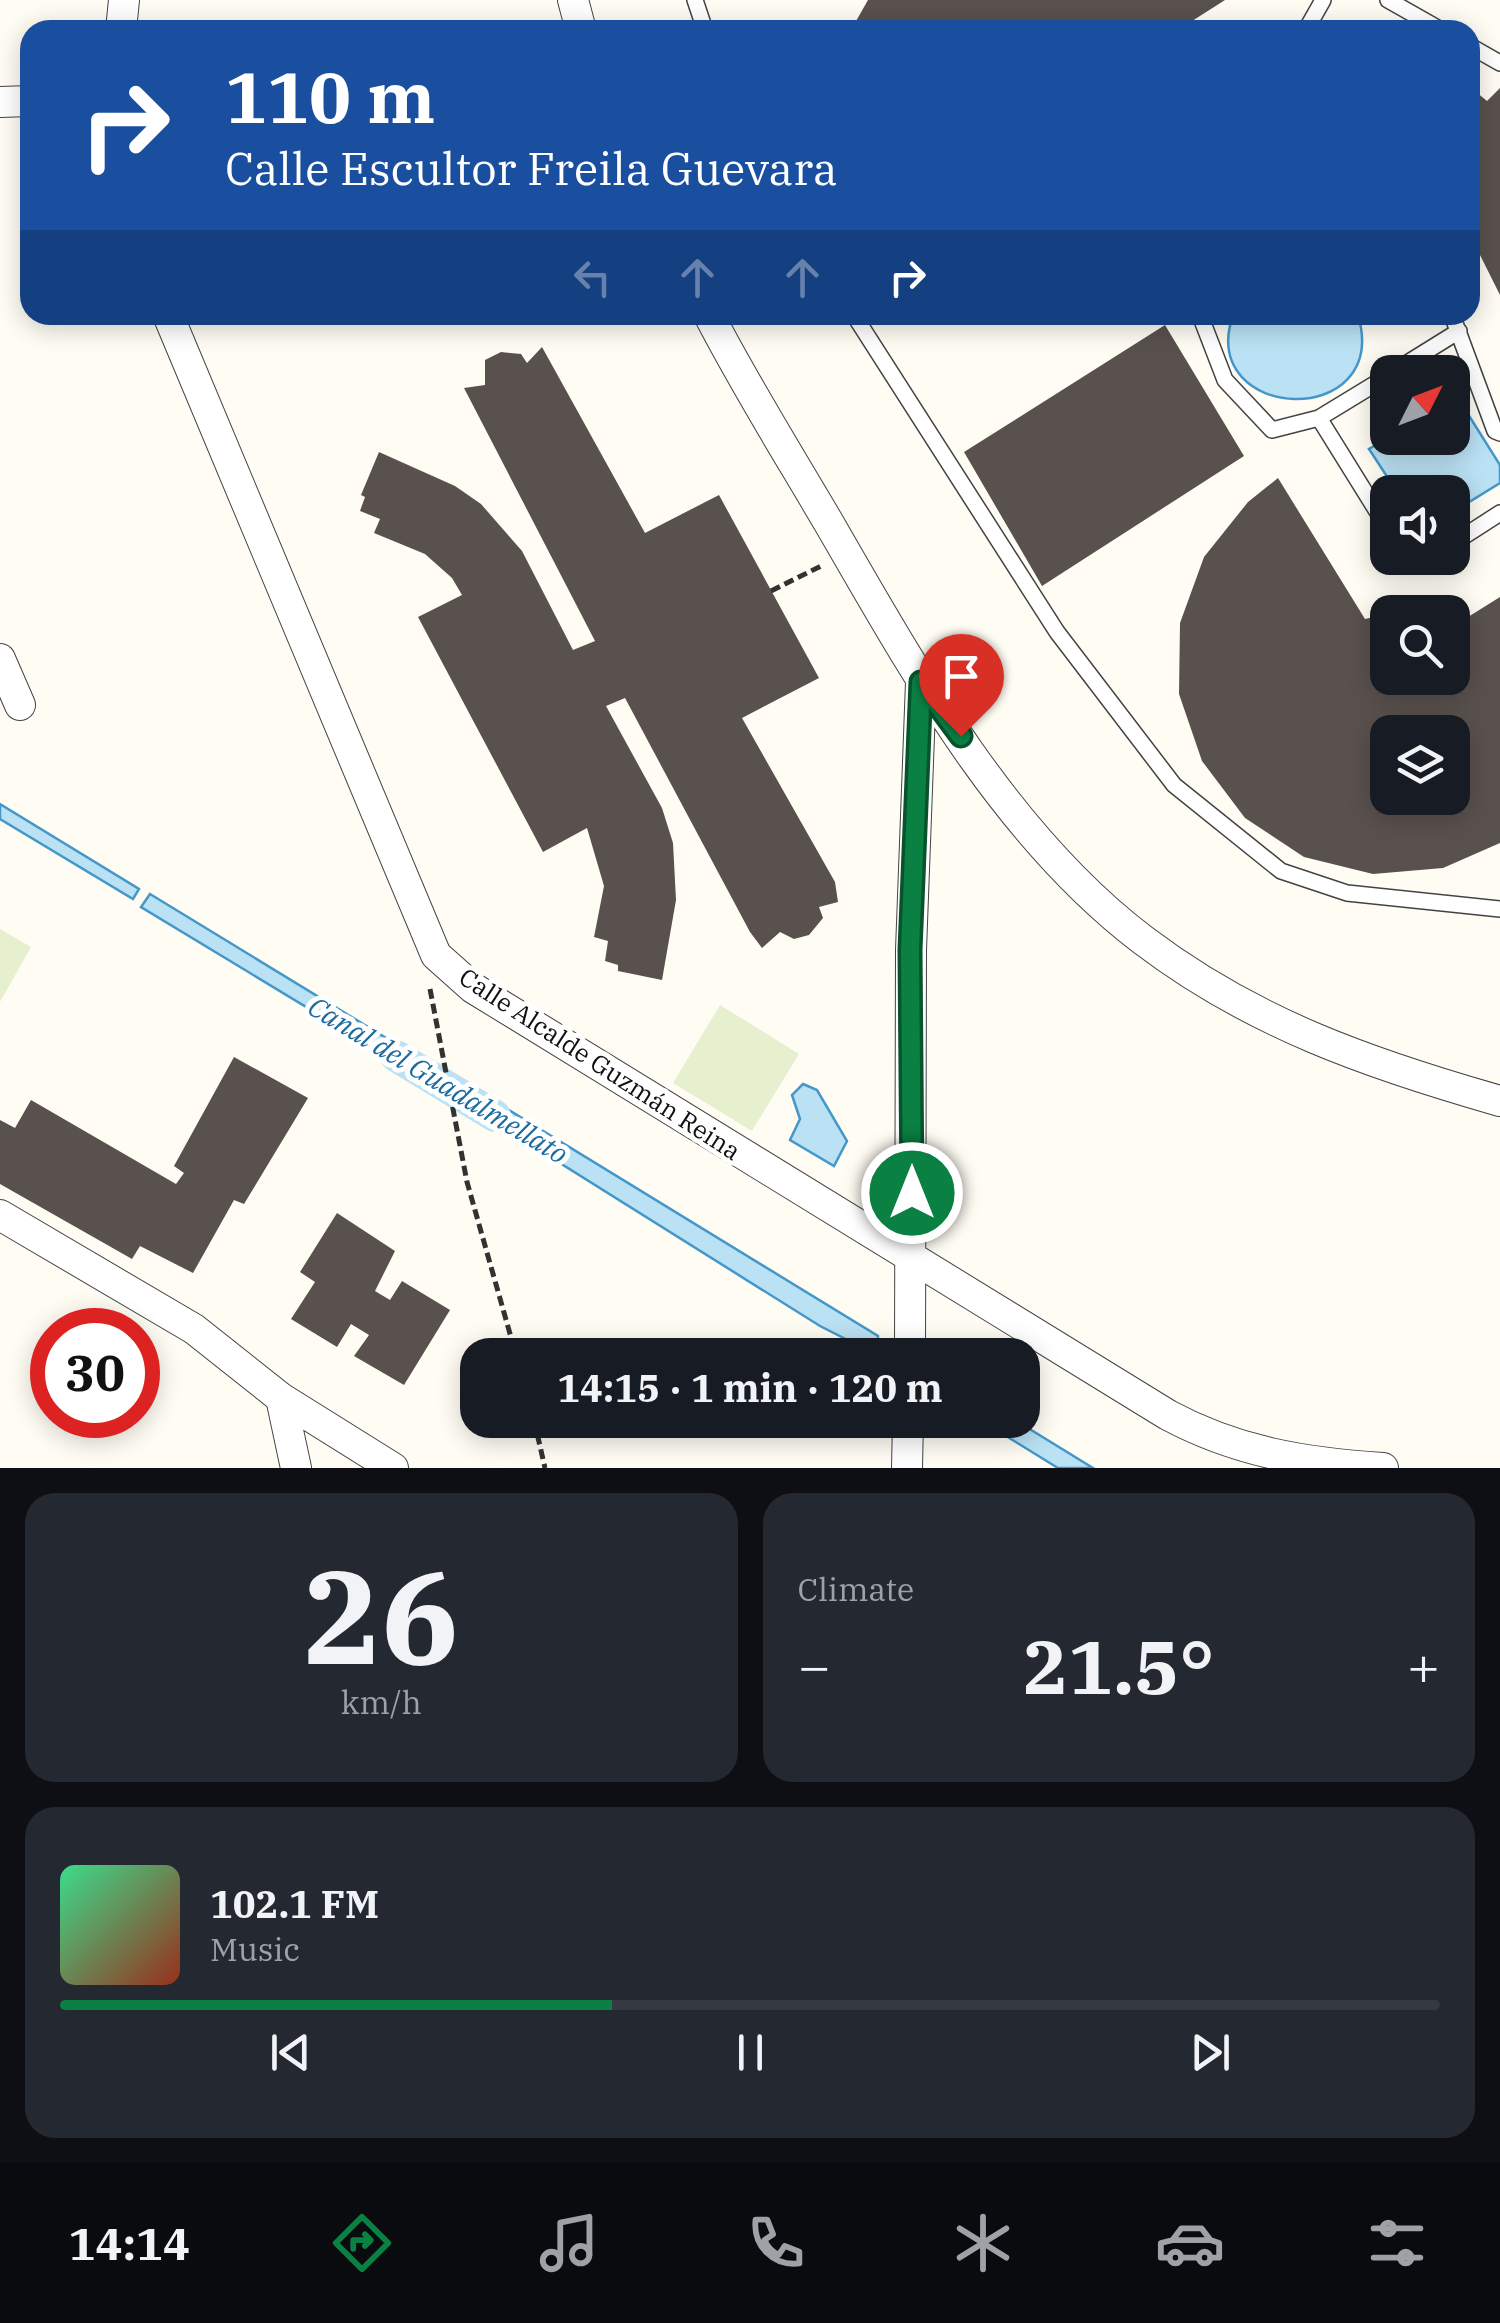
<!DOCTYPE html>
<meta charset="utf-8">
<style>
:root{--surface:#171b24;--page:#242831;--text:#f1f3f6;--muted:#9ea1a6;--line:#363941;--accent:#0b8043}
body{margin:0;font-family:"IBM Plex Serif",serif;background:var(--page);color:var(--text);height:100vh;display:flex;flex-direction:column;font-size:38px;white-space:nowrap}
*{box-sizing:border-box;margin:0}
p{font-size:32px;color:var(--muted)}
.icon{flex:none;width:55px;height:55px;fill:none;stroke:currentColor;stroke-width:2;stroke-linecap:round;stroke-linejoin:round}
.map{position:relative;height:1468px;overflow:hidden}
.panel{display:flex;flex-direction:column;gap:25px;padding:25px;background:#0d0f14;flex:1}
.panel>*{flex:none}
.top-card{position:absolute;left:20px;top:20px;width:1460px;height:305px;border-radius:30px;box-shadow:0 5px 25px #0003;background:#1a4fa0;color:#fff;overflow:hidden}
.needle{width:65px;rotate:48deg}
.controls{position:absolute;left:1370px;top:355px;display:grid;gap:20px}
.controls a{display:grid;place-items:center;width:100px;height:100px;border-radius:20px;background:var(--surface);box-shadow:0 5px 25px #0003;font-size:50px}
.speed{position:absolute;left:30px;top:1308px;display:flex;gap:20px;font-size:50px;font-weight:700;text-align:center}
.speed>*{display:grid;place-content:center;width:130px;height:130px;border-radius:50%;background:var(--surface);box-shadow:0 5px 25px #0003;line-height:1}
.speed .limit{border:15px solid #d22;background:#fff;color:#111}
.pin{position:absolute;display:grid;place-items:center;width:85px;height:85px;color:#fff;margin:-102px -42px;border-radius:50% 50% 50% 0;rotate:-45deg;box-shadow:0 0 10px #0007}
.pin .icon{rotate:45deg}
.me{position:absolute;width:110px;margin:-55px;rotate:0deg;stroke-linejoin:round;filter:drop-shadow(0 0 8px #0008)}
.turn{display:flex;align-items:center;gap:35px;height:210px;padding:0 40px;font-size:45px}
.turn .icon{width:130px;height:130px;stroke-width:2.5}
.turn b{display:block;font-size:70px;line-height:85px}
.lanes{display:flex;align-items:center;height:95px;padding:0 40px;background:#0003;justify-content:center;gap:50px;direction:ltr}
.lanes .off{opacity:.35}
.big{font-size:75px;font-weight:700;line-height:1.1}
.panel .tile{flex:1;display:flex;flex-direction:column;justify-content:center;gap:15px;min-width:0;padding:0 35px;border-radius:30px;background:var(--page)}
.panel .dial{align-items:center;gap:0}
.dial b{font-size:130px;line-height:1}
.song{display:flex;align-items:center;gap:30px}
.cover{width:120px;height:120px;border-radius:15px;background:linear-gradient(135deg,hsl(150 70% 55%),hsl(10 70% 35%))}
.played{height:10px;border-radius:5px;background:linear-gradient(90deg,var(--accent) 40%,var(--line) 40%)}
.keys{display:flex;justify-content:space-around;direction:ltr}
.heat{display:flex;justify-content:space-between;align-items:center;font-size:55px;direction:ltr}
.panel .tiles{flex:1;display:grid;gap:25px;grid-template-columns:1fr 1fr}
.tile:last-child{grid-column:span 2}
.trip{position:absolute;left:460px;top:1338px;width:580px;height:100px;border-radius:30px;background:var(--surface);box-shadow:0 5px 25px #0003;font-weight:700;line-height:100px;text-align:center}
.menu{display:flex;height:160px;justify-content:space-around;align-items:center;background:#090b0e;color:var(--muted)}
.menu .icon{width:70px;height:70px}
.menu .on{color:var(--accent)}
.menu b{font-size:45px;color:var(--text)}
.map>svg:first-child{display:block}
.pitch{fill:#e6f0cf}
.water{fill:#bae1f4;stroke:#4498c9;stroke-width:2.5}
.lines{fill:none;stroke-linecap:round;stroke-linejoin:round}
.canal{stroke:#bae1f4;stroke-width:32}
.building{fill:#59514d;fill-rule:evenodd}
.lane-casing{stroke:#434343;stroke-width:18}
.street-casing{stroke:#434343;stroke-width:32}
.path{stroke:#323232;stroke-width:5;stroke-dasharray:10 5;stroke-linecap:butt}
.lane{stroke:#fff;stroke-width:15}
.street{stroke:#fff;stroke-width:30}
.route-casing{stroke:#07532c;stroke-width:25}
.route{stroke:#0b8043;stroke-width:18}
.labels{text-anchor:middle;stroke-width:10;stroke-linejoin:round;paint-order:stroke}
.street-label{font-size:25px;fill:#101010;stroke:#fff}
.water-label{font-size:28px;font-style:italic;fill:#1d6b9f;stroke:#fff}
</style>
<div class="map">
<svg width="1500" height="1468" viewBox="0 0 1500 1468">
<rect width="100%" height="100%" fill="#fffcf4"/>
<path class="pitch" d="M0,929l31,18 -31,55z
M720,1005l79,49 -47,77 -79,-48z"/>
<path class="water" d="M1233,315h125c34,116 -162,108 -125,0z
M1456,395l44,70v18l-47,29 -1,-20h-55l-28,-43 19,-11h64z
M0,804l139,85 -6,10 -133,-80z
M150,894l282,172 3,19 -294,-178z
M455,1077l423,259 -1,19 -57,-29 -359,-225z
M803,1084l14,6 30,51 -13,25 -44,-26 10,-21 -8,-24z
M980,1420h35l78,48h-35z"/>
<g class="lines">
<path class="canal" d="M396,1056l99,60"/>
</g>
<path class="building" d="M868,0h357l-47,30h-327z
M1470,87l17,14 13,-13v207l-30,-60z
M1009,315h77l1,2 -39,7z
M1165,325l79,131 -202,130 -78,-134z
M542,347l103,186 74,-38 100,183 -77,40 93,164 3,20 -19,5 4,11 -14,17 -15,4 -14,-7 -18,16 -12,-16 -125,-234 -19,8 56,102 11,35 3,57 -14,80 -44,-9v-6l-13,-4 3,-20 -14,-4 10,-51 -17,-58 -44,24 -125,-235 44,-22 -10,-17 -27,-24 -51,-21 6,-14 -20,-8 5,-14 -4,-2 18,-43 76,34 26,18 41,47 51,99 22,-9 -131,-253 21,-3v-25l16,-8 20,2 6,9z
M1278,478l87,141 23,-5v64h64v-51l48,-30v246l-57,25 -70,6 -69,-17 -59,-39 -43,-57 -23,-67 1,-71 24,-66 44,-55zM1388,732h64v66h-64z
M234,1057l74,41 -64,106 -10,-4 -41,73 -53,-27 -8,13 -132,-75v-64l15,8 16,-28 145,84 8,-11 -10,-7z
M337,1213l58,38 -20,40 15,9 12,-19 48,29 -46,75 -50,-29 15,-21 -18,-11 -14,23 -46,-28 24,-37 -15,-10z"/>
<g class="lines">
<g class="lane-casing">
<path id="lane" d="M695,0l10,30
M1388,0l53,30
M1306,30l17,-30
M1470,46l30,17
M854,315l203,317 117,153 107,86 66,22 153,16
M1200,315l25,65 47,50 47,-12 69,111
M1452,315l43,116 5,2
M1393,372l66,-41
M1319,418l69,-42
M1452,544l48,-31"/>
</g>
<g class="street-casing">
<path id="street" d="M573,0l8,30
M121,30l3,-30
M0,102l30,-1
M168,315l268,640 37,33 695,427c69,37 137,48 215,53
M709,315c37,72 80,140 121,210 85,147 175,310 313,415 109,83 227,124 357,161
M0,659l20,46
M0,1215l194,114 87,69 15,70
M910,1355l1,-405 10,-268
M281,1398l112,70
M907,1468l1,-48"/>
</g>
<path class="path" d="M771,591l50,-25
M430,989l37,193 49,173
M534,1420l11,48"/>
<use href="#lane" class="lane"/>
<use href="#street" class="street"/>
</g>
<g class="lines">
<g class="route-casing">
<path id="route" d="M912,1193l-2,-243 11,-268 40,54"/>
</g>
<use href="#route" class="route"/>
</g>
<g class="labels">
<g class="street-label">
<text transform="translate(600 1064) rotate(33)" y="9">Calle Alcalde Guzmán Reina</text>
</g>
<g class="water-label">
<text transform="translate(438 1080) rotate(31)" y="10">Canal del Guadalmellato</text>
</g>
</g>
</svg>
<div class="controls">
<a><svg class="needle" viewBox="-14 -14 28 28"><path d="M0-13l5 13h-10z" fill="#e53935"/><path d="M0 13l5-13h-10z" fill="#9ea1a6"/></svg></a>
<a><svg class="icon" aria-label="sound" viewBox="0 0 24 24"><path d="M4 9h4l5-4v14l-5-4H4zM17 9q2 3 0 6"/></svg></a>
<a><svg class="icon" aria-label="search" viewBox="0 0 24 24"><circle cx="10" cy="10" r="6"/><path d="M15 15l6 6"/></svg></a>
<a><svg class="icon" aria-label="layers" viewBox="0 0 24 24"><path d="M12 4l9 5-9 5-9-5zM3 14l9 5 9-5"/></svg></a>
</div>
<div class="speed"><div class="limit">30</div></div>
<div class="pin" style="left:961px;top:736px;background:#d93025"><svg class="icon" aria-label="arrive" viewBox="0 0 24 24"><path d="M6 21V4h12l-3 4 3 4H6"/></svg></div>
<svg class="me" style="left:912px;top:1193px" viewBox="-20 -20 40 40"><circle r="17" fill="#0b8043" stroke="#fff" stroke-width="3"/><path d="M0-11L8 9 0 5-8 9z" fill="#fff"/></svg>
<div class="trip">14:15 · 1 min · 120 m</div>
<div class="top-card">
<div class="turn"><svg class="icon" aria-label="right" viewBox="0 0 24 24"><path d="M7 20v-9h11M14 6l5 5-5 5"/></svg><div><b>110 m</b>Calle Escultor Freila Guevara</div></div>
<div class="lanes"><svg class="icon off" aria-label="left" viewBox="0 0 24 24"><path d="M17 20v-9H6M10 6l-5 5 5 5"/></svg><svg class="icon off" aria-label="ahead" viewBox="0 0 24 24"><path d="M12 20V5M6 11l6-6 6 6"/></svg><svg class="icon off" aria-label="ahead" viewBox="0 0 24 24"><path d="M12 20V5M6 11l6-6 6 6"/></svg><svg class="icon" aria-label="right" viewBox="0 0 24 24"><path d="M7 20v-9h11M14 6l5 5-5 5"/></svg></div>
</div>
</div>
<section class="panel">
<div class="tiles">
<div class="tile dial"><b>26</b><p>km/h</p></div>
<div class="tile"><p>Climate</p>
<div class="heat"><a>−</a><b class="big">21.5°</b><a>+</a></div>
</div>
<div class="tile">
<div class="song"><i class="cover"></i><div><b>102.1 FM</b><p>Music</p></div></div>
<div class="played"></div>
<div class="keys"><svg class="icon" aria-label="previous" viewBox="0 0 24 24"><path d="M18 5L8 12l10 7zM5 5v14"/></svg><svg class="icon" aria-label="pause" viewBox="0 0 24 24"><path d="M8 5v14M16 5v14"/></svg><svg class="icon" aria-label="next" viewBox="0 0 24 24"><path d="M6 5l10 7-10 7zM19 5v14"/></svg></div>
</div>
</div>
</section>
<nav class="menu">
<b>14:14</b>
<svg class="icon on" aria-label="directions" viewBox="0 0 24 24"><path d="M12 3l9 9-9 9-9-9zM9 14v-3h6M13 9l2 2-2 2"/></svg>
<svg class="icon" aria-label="music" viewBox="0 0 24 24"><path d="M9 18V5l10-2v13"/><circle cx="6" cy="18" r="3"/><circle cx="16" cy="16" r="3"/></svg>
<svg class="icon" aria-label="phone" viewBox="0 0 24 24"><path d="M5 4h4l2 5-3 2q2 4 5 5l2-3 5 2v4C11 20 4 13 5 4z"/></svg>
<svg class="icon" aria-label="climate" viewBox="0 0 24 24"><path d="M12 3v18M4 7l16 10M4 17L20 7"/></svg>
<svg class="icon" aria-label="car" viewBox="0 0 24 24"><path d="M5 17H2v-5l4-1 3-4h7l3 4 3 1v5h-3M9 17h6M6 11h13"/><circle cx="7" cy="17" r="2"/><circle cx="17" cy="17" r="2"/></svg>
<svg class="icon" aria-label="filters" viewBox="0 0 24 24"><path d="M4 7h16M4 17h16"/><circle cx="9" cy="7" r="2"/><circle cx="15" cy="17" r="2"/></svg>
</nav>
